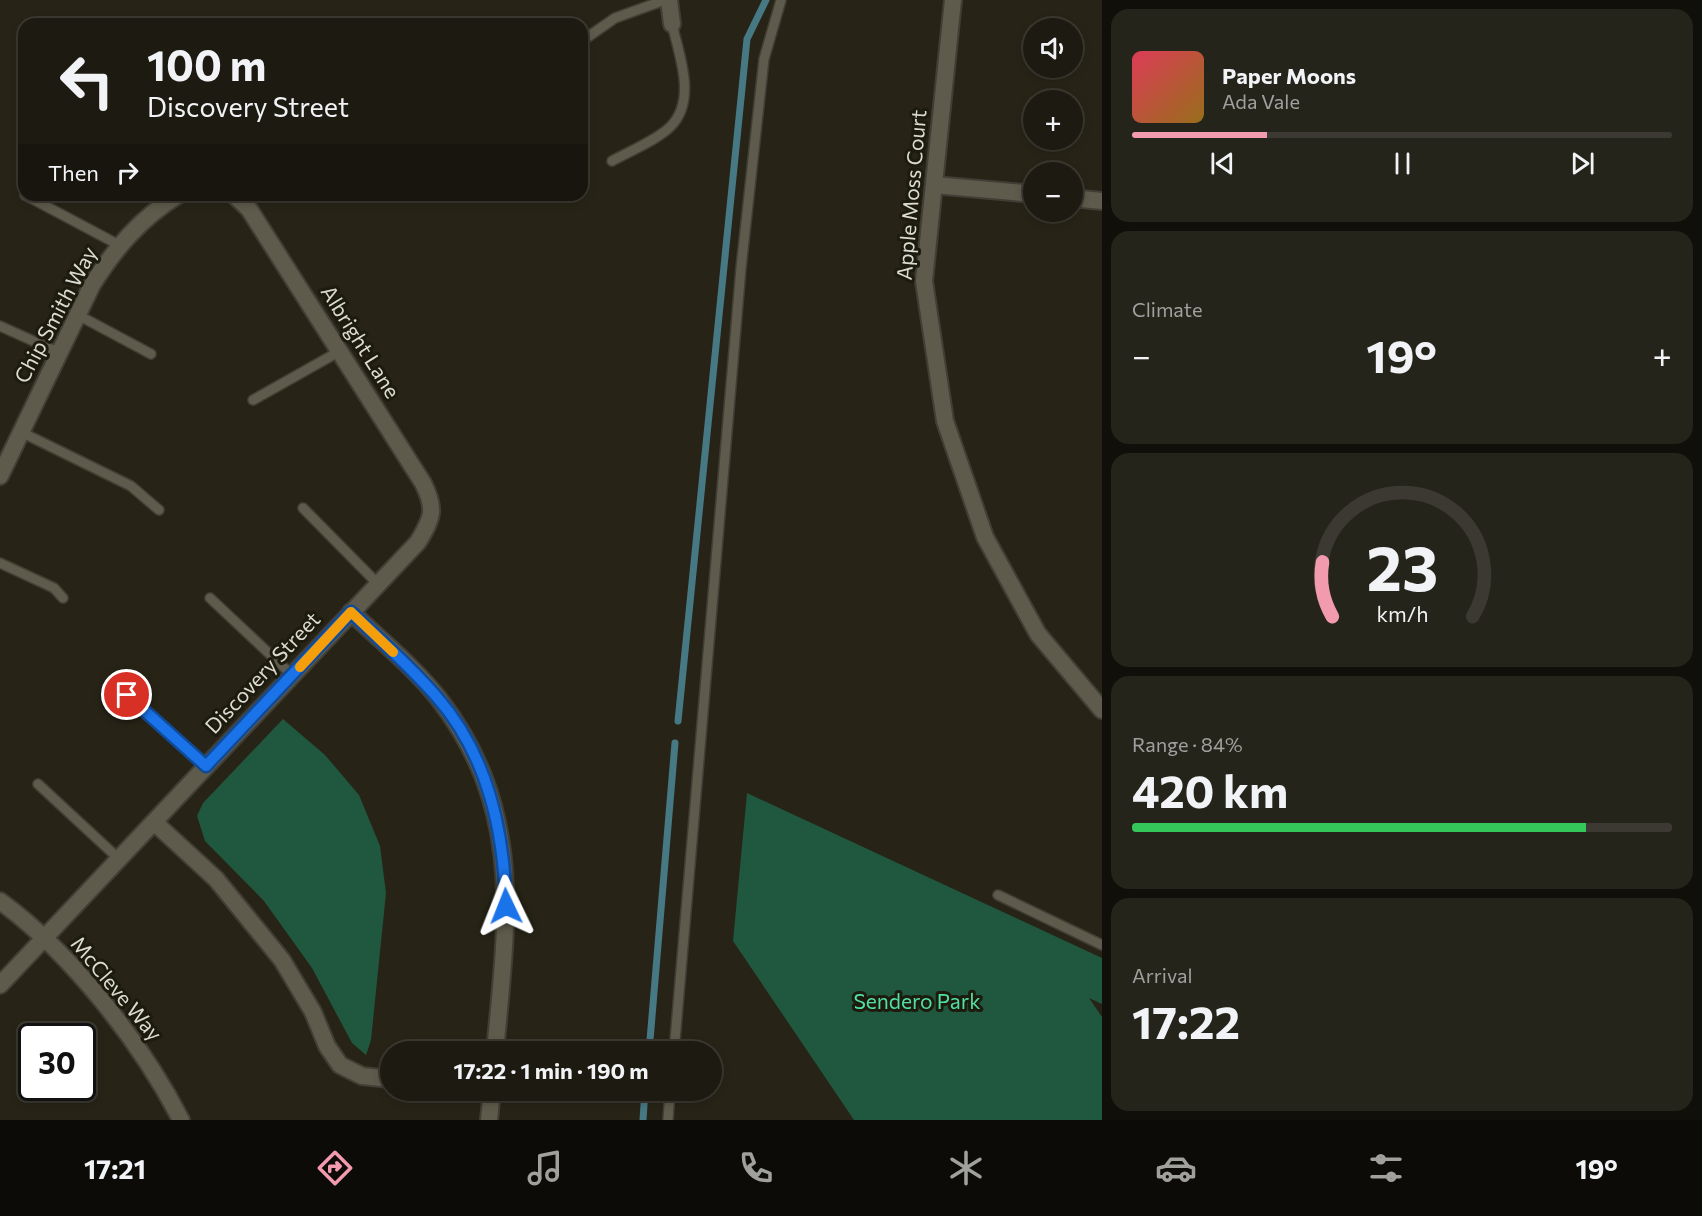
<!DOCTYPE html>
<meta charset="utf-8">
<style>
:root{--surface:#1d1b11;--page:#25241a;--text:#f1f3f6;--muted:#a0a19f;--line:#3b3931;--accent:#f29aae}
body{margin:0;font-family:Commissioner,sans-serif;background:var(--page);color:var(--text);height:100vh;display:flex;flex-direction:column;font-size:22px;white-space:nowrap}
*{box-sizing:border-box;margin:0}
p{font-size:20px;color:var(--muted)}
.icon{flex:none;width:33px;height:33px;fill:none;stroke:currentColor;stroke-width:2;stroke-linecap:round;stroke-linejoin:round}
.map{position:relative;flex:1;overflow:hidden}
.sheet{display:flex;flex-direction:column;gap:9px;padding:9px;background:#100f09;width:600px}
.sheet>*{flex:none}
.guide{position:absolute;left:18px;top:18px;width:570px;height:183px;border-radius:18px;box-shadow:0 3px 9px #0003,0 0 0 2px var(--line);background:#1d1b11;color:var(--text);overflow:hidden}
.fabs{position:absolute;left:1023px;top:18px;display:grid;gap:12px}
.fabs a{display:grid;place-items:center;width:60px;height:60px;border-radius:50%;background:var(--surface);box-shadow:0 3px 9px #0003,0 0 0 2px var(--line);font-size:30px}
.speed{position:absolute;left:18px;top:1023px;display:flex;gap:12px;font-size:30px;font-weight:700;text-align:center}
.speed>*{display:grid;place-content:center;width:78px;height:78px;border-radius:50%;background:var(--surface);box-shadow:0 3px 9px #0003,0 0 0 2px var(--line);line-height:1}
.speed .limit{border:3px solid #111;border-radius:9px;background:#fff;color:#111}
.pin{position:absolute;display:grid;place-items:center;width:51px;height:51px;color:#fff;margin:-26px;border:3px solid #fff;border-radius:50%;box-shadow:0 2px 6px #0007}
.me{position:absolute;width:66px;margin:-33px;rotate:358deg;stroke-linejoin:round;filter:drop-shadow(0 0 4px #0008)}
.turn{display:flex;align-items:center;gap:21px;height:126px;padding:0 30px;font-size:27px}
.turn .icon{width:78px;height:78px;stroke-width:2.5}
.turn b{display:block;font-size:42px;line-height:51px}
.then{display:flex;align-items:center;height:57px;padding:0 30px;background:#0003;gap:12px;font-size:22px}
.big{font-size:45px;font-weight:700;line-height:1.1}
.sheet .tile{flex:1;display:flex;flex-direction:column;justify-content:center;gap:9px;min-width:0;padding:0 21px;border-radius:18px;background:var(--page)}
.sheet .dial{align-items:center;gap:0}
.dial svg{height:156px;overflow:visible;fill:none;stroke:var(--line);stroke-width:7;stroke-linecap:round;text-anchor:middle}
.dial text{fill:var(--text);stroke:none}
.song{display:flex;align-items:center;gap:18px}
.cover{width:72px;height:72px;border-radius:9px;background:linear-gradient(135deg,hsl(350 70% 55%),hsl(40 70% 35%))}
.played{height:6px;border-radius:3px;background:linear-gradient(90deg,var(--accent) 25%,var(--line) 25%)}
.keys{display:flex;justify-content:space-around;direction:ltr}
.heat{display:flex;justify-content:space-between;align-items:center;font-size:33px;direction:ltr}
.charge{height:9px;border-radius:4px;background:linear-gradient(90deg,#34c759 84%,var(--line) 0)}
.trip{position:absolute;left:380px;top:1041px;width:342px;height:60px;border-radius:30px;background:var(--surface);box-shadow:0 3px 9px #0003,0 0 0 2px var(--line);font-weight:700;line-height:60px;text-align:center}
.menu{display:flex;height:96px;justify-content:space-around;align-items:center;background:#0c0b07;color:var(--muted)}
.menu .icon{width:42px;height:42px}
.menu .selected{color:var(--accent)}
.menu b{font-size:27px;color:var(--text)}
main{display:flex;flex:1;min-height:0}
.map>svg:first-child{display:block}
.green{fill:#20573f}
.lines{fill:none;stroke-linecap:round;stroke-linejoin:round}
.stream{stroke:#467984;stroke-width:7}
.service-casing{stroke:#413e35;stroke-width:12}
.minor-casing{stroke:#413e35;stroke-width:20}
.tertiary-casing{stroke:#413e35;stroke-width:20}
.service{stroke:#5e5b4c;stroke-width:9}
.minor{stroke:#5e5b4c;stroke-width:16}
.tertiary{stroke:#5e5b4c;stroke-width:16}
.route-casing{stroke:#114b97;stroke-width:15}
.route{stroke:#1a73e8;stroke-width:10}
.slow{stroke:#f59e0b;stroke-width:10}
.labels{text-anchor:middle;stroke-width:6;stroke-linejoin:round;paint-order:stroke}
.street-label{font-size:21px;fill:#dcdbd2;stroke:#1d1b0e}
.park-label{font-size:21px;fill:#50e0a6;stroke:#1d1b0e}
</style>
<main>
<div class="map">
<svg width="1102" height="1120" viewBox="0 0 1102 1120">
<rect width="100%" height="100%" fill="#272417"/>
<path class="green" d="M283,719l42,36 34,40 21,51 6,47 -15,147 -5,15 -14,-12 -40,-75 -48,-67 -59,-60 -8,-25 6,-13z
M747,793l355,165v46l-13,-6 13,19v103h-248l-121,-179z"/>
<g class="lines">
<path class="stream" d="M678,721l69,-682 19,-39
M649,1052l26,-309
M643,1120l2,-30"/>
<g class="service-casing">
<path id="service" d="M582,41l33,-23 50,-18
M612,161c16,-9 47,-22 59,-35 26,-27 8,-71 1,-102
M25,195l94,50
M78,315l73,39
M0,326l60,27
M253,400l87,-49
M21,432l110,54 28,24
M303,508l75,76
M0,563l54,25 9,10
M210,598l82,77
M127,695l79,71
M38,784l81,75
M998,895l104,50
M674,1052l67,-784 23,-209 17,-59
M668,1120l2,-30"/>
</g>
<g class="minor-casing">
<path id="minor" d="M669,0l3,24
M953,0l-29,281 21,140 40,116 53,97 64,76
M934,185l100,9
M1072,198l30,3
M0,476l92,-191c23,-37 49,-67 86,-90
M351,612c29,28 63,55 88,87 86,112 68,222 56,353
M154,822l62,57 66,81 31,52 14,34 13,19 22,11 28,3
M0,985l418,-443c15,-25 18,-33 5,-59l-174,-274 -15,-14
M489,1120l3,-30"/>
</g>
<g class="tertiary-casing">
<path id="tertiary" d="M0,901c71,52 141,141 181,219"/>
</g>
<use href="#service" class="service"/>
<use href="#minor" class="minor"/>
<use href="#tertiary" class="tertiary"/>
</g>
<g class="lines">
<g class="route-casing">
<path id="route" d="M127,695l79,71 145,-154c29,28 59,54 85,84 52,59 68,135 70,210"/>
</g>
<use href="#route" class="route"/>
<path class="slow" d="M300,667l51,-55 42,40"/>
</g>
<g class="labels">
<g class="street-label">
<text transform="translate(912 195) rotate(-85)" y="7">Apple Moss Court</text>
<text transform="translate(56 315) rotate(-62)" y="7">Chip Smith Way</text>
<text transform="translate(360 342) rotate(58)" y="7">Albright Lane</text>
<text transform="translate(263 673) rotate(-47)" y="7">Discovery Street</text>
<text transform="translate(116 989) rotate(50)" y="7">McCleve Way</text>
</g>
<g class="park-label">
<text x="917" y="1009">Sendero Park</text>
</g>
</g>
</svg>
<div class="fabs">
<a><svg class="icon" aria-label="sound" viewBox="0 0 24 24"><path d="M4 9h4l5-4v14l-5-4H4zM17 9q2 3 0 6"/></svg></a>
<a>+</a>
<a>−</a>
</div>
<div class="speed"><div class="limit">30</div></div>
<div class="pin" style="left:127px;top:695px;background:#d93025"><svg class="icon" aria-label="arrive" viewBox="0 0 24 24"><path d="M6 21V4h12l-3 4 3 4H6"/></svg></div>
<svg class="me" style="left:506px;top:906px" viewBox="-20 -20 40 40"><path d="M0-17L14 15 0 8-14 15z" fill="#1a73e8" stroke="#fff" stroke-width="4"/></svg>
<div class="trip">17:22 · 1 min · 190 m</div>
<div class="guide">
<div class="turn"><svg class="icon" aria-label="left" viewBox="0 0 24 24"><path d="M17 20v-9H6M10 6l-5 5 5 5"/></svg><div><b>100 m</b>Discovery Street</div></div>
<div class="then">Then<svg class="icon" aria-label="right" viewBox="0 0 24 24"><path d="M7 20v-9h11M14 6l5 5-5 5"/></svg></div>
</div>
</div>
<section class="sheet">
<div class="tile">
<div class="song"><i class="cover"></i><div><b>Paper Moons</b><p>Ada Vale</p></div></div>
<div class="played"></div>
<div class="keys"><svg class="icon" aria-label="previous" viewBox="0 0 24 24"><path d="M18 5L8 12l10 7zM5 5v14"/></svg><svg class="icon" aria-label="pause" viewBox="0 0 24 24"><path d="M8 5v14M16 5v14"/></svg><svg class="icon" aria-label="next" viewBox="0 0 24 24"><path d="M6 5l10 7-10 7zM19 5v14"/></svg></div>
</div>
<div class="tile"><p>Climate</p>
<div class="heat"><a>−</a><b class="big">19°</b><a>+</a></div>
</div>
<div class="tile dial"><svg viewBox="0 0 100 80">
<path d="M14 69A42 42 0 1 1 86 69"/>
<path d="M14 69A42 42 0 0 1 9 41" stroke="#f29aae"/>
<text x="50" y="56" font-size="32" font-weight="700">23</text>
<text x="50" y="72" font-size="11">km/h</text>
</svg></div>
<div class="tile"><p>Range · 84%</p><b class="big">420 km</b><div class="charge"></div></div>
<div class="tile"><p>Arrival</p><b class="big">17:22</b></div>
</section>
</main>
<nav class="menu">
<b>17:21</b>
<svg class="icon selected" aria-label="directions" viewBox="0 0 24 24"><path d="M12 3l9 9-9 9-9-9zM9 14v-3h6M13 9l2 2-2 2"/></svg>
<svg class="icon" aria-label="music" viewBox="0 0 24 24"><path d="M9 18V5l10-2v13"/><circle cx="6" cy="18" r="3"/><circle cx="16" cy="16" r="3"/></svg>
<svg class="icon" aria-label="phone" viewBox="0 0 24 24"><path d="M5 4h4l2 5-3 2q2 4 5 5l2-3 5 2v4C11 20 4 13 5 4z"/></svg>
<svg class="icon" aria-label="climate" viewBox="0 0 24 24"><path d="M12 3v18M4 7l16 10M4 17L20 7"/></svg>
<svg class="icon" aria-label="car" viewBox="0 0 24 24"><path d="M5 17H2v-5l4-1 3-4h7l3 4 3 1v5h-3M9 17h6M6 11h13"/><circle cx="7" cy="17" r="2"/><circle cx="17" cy="17" r="2"/></svg>
<svg class="icon" aria-label="filters" viewBox="0 0 24 24"><path d="M4 7h16M4 17h16"/><circle cx="9" cy="7" r="2"/><circle cx="15" cy="17" r="2"/></svg>
<b>19°</b>
</nav>
